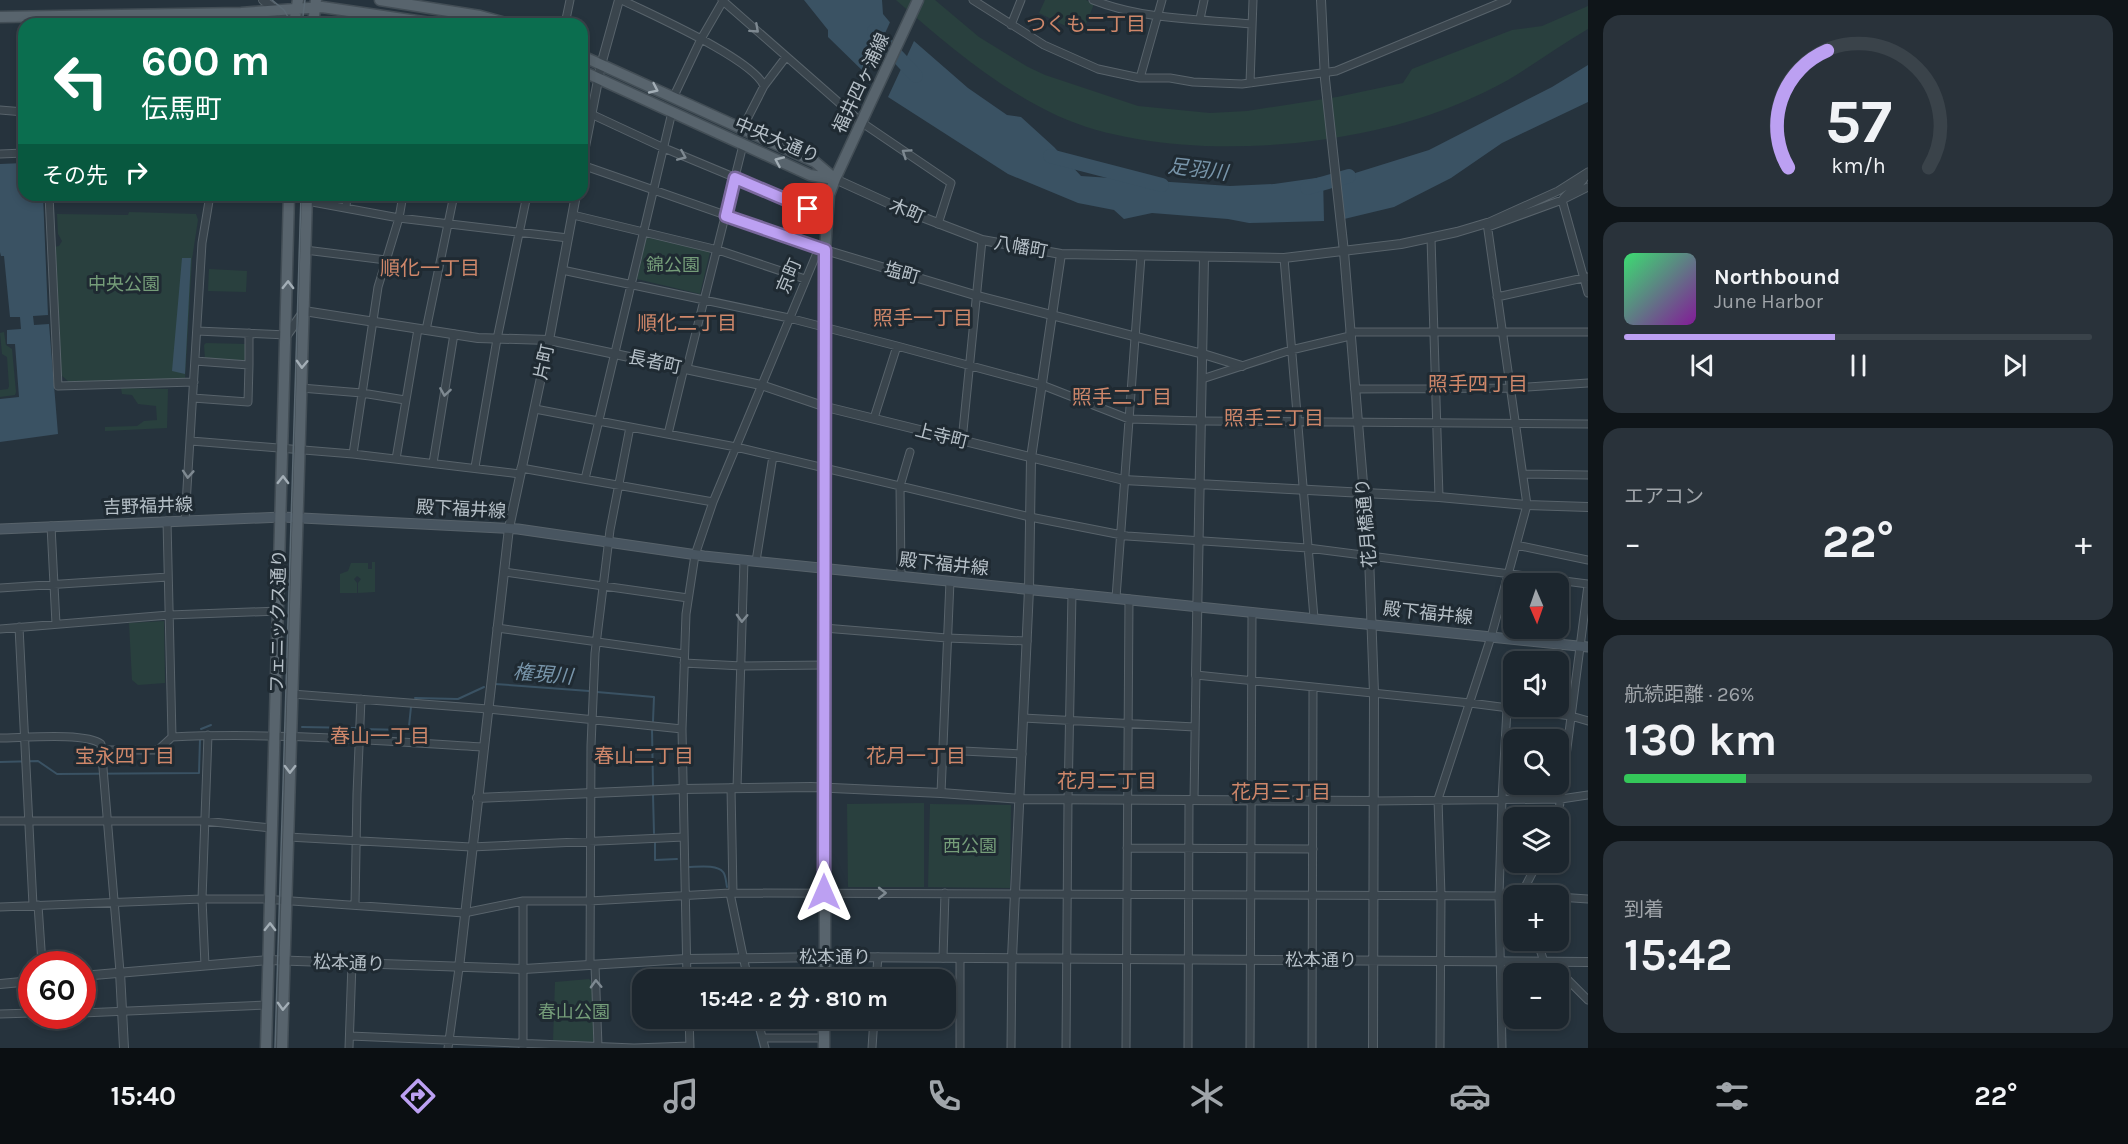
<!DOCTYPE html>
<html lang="ja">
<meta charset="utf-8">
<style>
:root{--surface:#1c262e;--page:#29323a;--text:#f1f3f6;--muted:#a0a5aa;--line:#3a434a;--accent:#bca0f2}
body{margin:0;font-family:Karla,"Noto Sans JP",sans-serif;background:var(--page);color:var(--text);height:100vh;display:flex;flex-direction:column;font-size:22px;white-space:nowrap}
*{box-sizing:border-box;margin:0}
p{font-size:20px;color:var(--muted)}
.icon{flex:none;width:33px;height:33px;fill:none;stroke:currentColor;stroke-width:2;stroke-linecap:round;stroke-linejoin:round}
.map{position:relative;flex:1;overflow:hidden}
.side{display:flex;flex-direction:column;gap:15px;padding:15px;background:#0f1519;width:540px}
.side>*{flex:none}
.guide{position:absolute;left:18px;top:18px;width:570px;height:183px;border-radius:18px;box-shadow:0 3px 9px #0003,0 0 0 2px var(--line);background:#0b6e4f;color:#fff;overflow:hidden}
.needle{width:39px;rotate:178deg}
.tools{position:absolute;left:1503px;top:573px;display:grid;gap:12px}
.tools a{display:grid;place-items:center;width:66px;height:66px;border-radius:12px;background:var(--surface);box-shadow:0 3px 9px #0003,0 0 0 2px var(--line);font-size:30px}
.speed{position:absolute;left:18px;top:951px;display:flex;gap:12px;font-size:30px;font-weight:700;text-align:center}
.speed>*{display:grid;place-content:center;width:78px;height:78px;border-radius:50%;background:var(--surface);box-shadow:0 3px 9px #0003,0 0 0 2px var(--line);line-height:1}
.speed .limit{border:9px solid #d22;background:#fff;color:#111}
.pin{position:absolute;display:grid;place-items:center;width:51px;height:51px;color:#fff;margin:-26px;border-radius:12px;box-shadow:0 3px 9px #0006}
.me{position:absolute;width:66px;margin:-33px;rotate:0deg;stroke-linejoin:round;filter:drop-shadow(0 0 4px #0008)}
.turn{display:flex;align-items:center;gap:21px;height:126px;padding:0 24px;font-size:27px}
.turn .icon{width:78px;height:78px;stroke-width:2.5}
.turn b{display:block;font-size:42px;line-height:51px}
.then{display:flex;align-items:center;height:57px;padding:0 24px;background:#0003;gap:12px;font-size:22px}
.big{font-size:45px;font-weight:700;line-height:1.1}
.side .widget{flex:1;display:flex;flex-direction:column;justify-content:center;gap:9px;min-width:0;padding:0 21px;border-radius:18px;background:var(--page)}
.side .dial{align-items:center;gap:0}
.dial svg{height:156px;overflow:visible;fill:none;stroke:var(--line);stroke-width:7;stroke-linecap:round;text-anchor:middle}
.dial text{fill:var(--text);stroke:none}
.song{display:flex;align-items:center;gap:18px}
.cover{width:72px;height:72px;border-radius:9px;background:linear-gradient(135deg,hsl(140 70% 55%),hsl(290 70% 35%))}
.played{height:6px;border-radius:3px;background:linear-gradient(90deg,var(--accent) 45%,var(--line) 45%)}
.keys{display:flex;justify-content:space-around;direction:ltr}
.heat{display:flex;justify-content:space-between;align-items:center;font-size:33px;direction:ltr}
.charge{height:9px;border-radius:4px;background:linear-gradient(90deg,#34c759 26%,var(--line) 0)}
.trip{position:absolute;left:632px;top:969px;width:324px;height:60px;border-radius:18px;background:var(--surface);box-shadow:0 3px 9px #0003,0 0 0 2px var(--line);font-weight:700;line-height:60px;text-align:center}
.tab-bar{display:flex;height:96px;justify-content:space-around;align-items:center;background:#0b0f12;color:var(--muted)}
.tab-bar .icon{width:42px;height:42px}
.tab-bar .selected{color:var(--accent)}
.tab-bar b{font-size:27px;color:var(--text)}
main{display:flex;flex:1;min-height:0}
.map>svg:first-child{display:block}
.green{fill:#29403e}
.water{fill:#3a5263}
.pier{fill:#26333d}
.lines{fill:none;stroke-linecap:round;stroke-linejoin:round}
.stream{stroke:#3a5263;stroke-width:2}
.river{stroke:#3a5263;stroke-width:14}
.minor-casing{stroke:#58636b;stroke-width:9}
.tertiary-casing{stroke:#58636b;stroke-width:10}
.secondary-casing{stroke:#58636b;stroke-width:11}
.primary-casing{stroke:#434e56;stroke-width:13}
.minor{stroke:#3a454d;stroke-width:7}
.tertiary{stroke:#3a454d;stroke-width:8}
.secondary{stroke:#485560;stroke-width:9}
.primary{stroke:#58646d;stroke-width:10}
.tram{stroke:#5c6a74;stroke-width:1.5}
.oneway{stroke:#7e8991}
.oneway2{stroke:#a3aeb6}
.route-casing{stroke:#7a689d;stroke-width:15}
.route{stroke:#bca0f2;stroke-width:10}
.labels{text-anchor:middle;stroke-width:6;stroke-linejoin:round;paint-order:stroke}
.street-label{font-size:18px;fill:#b6c0c8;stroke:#1f2a32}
.park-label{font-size:18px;fill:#759d79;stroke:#1f2a32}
.neighbourhood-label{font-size:20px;fill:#cf876a;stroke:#1f2a32}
.water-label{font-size:20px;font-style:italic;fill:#7895aa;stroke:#1f2a32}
</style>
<main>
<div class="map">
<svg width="1588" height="1048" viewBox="0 0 1588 1048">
<rect width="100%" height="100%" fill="#26333d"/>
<path class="green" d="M896,0h39l44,37 49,30 17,8 93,31 72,7 37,-2 90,-14 66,-14 9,-14 100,-39 30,-4 46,-20v23c-28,16 -53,35 -80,51 -16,9 -33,17 -50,24 -107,46 -291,61 -400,12 -59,-27 -113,-73 -162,-116z
M1045,0h41l8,4 -12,30 -43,-21z
M129,212l67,2 2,6 -6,39 -7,120 -116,3 -9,-8 -6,-127 5,-1 3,-5 -4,-7 -1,-20 71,1z
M646,237l64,15 -10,42 -63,-15z
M209,269l38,2 -1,21 -38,-1z
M4,332l2,13 6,4 4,43 -1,3 -15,2v-7l8,-1 1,-3 -2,-29 -5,-3 -2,-21z
M206,343l40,1v19l-41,-4 -1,-14z
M121,388l47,1 -1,39 -62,3v-4l32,-1 7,-5 13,-1 -1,-14 -18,-2 -6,-9 -10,-1z
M372,562h3v30l-17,1v-10l3,-4 -4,-3 -3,3 3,4v10h-17v-19l8,-3 3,-8h17v6h4z
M164,621l1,62 -27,2 -6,-5 -3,-57z
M924,803v84h-76l-1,-83z
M930,804l81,1 -1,83 -82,-1z
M589,979l4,4 1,59 -41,-1 2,-59z"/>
<path class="water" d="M804,0h78l1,14 10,12 -23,52 -42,-41v-7z
M914,41l54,47 39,27 14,2 33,30 27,29 149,10 44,-2 49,-7 1,44 -75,2 -21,-4 -76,-6 -28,6 -10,-9 -36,-7 -70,-29 -120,-77z
M1588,65v37l-86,41 -51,35 -57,29 -54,13 -4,-41 93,-29 123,-63z
M24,163v32h19l5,120 -15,1 1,9 15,-1 9,110 -58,8v-43l19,-2 -4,-53h-8v-14l14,-1 -1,-12h-10l-6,-61h-3l-1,-4v-88z
M182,258h9l-6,116 -13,-3z"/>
<path class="pier" d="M891,20l5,7 -24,53 -3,1 -4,-3z"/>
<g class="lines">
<path class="stream" d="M495,684l94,7
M597,692l57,5 -1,24
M415,698l43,1 26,-12
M302,727l55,1
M201,729l10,-4
M362,729l43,1 4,-4 2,-19
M652,729l1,56
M0,762l38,-1 19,13 142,-1 1,-34
M653,795l1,38
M655,842v18l22,-1
M688,859v8c9,0 29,-3 35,5 3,3 3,11 4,15
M743,972l1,8
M754,1021l7,27"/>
<path class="river" d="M874,31l42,45
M1050,156l112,29
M1307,188l42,-12"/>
<g class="minor-casing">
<path id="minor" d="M622,0c30,15 131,59 142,86
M722,0l139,122 90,61 -13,41
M973,0l71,45 54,24 42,9h30l23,4 49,2 94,-13 171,-71
M1093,0c50,20 107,19 159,24
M196,14v10
M1200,19l4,-19
M565,24l5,-24
M1011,25l10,-25
M1140,78l22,-78
M1250,83l3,-83
M673,98l28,-59 22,-38
M0,110l24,2
M591,114l73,34 163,68
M742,129l22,-43 22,-29
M0,154l24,-1
M582,165l241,84
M1588,172c-8,17 -16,14 -26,28l26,93
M49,195l9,191 136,-4
M307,201l92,17 169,20
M346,208l1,-13
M573,215l145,35 87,29
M1488,227l74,-27 26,-13
M1431,238l8,259
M305,250l81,10
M1284,258l30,360
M562,270l227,48 108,28 145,39 87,34 72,2 387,3
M1497,297l91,-20
M426,330l28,-135
M197,331l90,4
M1350,332h238
M195,361l54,4v-32
M687,368l56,-223
M1202,379l89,-29 59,-14
M301,388l61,5 43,7
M1355,389l156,-1 77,-5
M193,398l55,4 1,-37
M535,409l201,38 294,70 97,19 181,12 280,36
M874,418l23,-72
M668,434l16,-66
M191,441l162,13 167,20
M962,441l20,-201
M353,454l25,-167 21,-69 4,-23
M396,459l22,-130
M433,463l21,-129
M475,467l22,-128 30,-144
M521,468l192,34
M1523,474l65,1
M585,479l87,-367
M167,521l5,216
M185,521l17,-278 8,-48
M51,526l5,98
M1516,545l72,15
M756,561l17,-105
M505,572l183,26
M901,576l-1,-90 10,-34
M0,588l168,-11
M1116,598l25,-342
M19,627l14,278
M497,628l187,26
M824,628l123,10 80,3
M0,629l169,-14 110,-4
M684,663l58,3 82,-1
M292,694l196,15 194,20
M1023,718l172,9
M0,738c22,0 86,-6 101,6l19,228
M103,750h55l14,-13c103,-5 208,4 311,10
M943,750l79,4
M731,788l2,105
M737,788l7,-228
M941,793l9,-212
M1194,800l2,-125 274,28 101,13 17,5
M1374,801l187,-2 27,-4
M1558,818l30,-233
M0,821h204l67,7
M288,837l183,10 213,-10
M1127,848l186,1
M730,893l18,87
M1524,896l1,-9 13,-25
M1558,897l30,2
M523,901v147
M38,905l4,59
M355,905l2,-111 4,-95
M0,907l202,-8h61l201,14 59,-12h66l141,-8 784,3
M1537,940l7,22
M943,958l2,-65
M960,958v90
M1557,962l7,14 24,24
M205,965l-3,-66 6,-164
M590,965l1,-219 4,-93 15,-123 20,-103
M595,965l3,81
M687,980l-5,-251 4,-115 9,-59 18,-53 106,-254
M876,980l2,-23
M82,1013l186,-8
M0,1014l32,-1
M689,1018l1,30
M757,1018l8,30
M689,1019h69
M350,1036l284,12 56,-2
M763,1038h61
M349,1048l3,-85
M448,1048l11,-80
M872,1048l2,-30
M1011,1048l1,-90
M1066,1048l2,-248 4,-207
M1126,1048l3,-449
M1188,1048l1,-247
M1250,1048l2,-436
M1312,1048l1,-361
M1440,1048l1,-152 -3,-97 53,-162 36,-132 -40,-282 71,-32 30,-19
M1502,1048l-3,-152 3,-97 5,-90"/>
</g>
<g class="tertiary-casing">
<path id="tertiary" d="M263,0l14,11
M1321,0l4,79 19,173 25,304 5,137 -1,355
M582,162l19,-97 18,-65
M835,179l66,30 81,31 79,14 223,4 117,-14 56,-12 30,-9
M825,250l153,46 225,58 39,12
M287,335l17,-24 174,27 71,2 212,45 65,22 298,73 315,17 88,8 61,2
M1196,675l8,-417
M477,798l206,-9 128,-2 130,6 79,6 354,2
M1012,958l17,-369 2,-131 30,-204
M459,968l50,-440 40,-188 27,-145
M120,972l4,76
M82,976l187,-16 255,9 162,-10 139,-2 763,5
M0,984l32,-3"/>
</g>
<g class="secondary-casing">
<path id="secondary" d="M0,529l282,-12 236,12 186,27 884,91"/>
</g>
<g class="primary-casing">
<path id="primary" d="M380,0l100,16 29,8
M0,17l241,-4 81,-6 115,17
M294,24l4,-24
M313,24l3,-24
M582,56l233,106 20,17
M582,71l228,104 24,4
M825,980v-730l4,-55 6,-16 83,-179
M266,1048l23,-853
M282,1048l25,-853
M824,1048v-30"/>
</g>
<use href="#minor" class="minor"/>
<use href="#tertiary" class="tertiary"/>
<use href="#secondary" class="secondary"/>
<use href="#primary" class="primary"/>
<path class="tram" d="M272,0l12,10 8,14
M302,24l3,-24
M275,1048l26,-853"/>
</g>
<defs><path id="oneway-chevron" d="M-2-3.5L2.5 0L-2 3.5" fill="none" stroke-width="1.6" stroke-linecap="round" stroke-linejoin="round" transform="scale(1.5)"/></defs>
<g class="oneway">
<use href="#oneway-chevron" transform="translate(755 29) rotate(42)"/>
<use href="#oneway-chevron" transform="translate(906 153) rotate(-146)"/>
<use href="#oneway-chevron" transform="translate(682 156) rotate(23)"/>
<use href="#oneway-chevron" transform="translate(445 392) rotate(99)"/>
<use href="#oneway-chevron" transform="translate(188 474) rotate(94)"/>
<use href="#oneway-chevron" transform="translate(742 618) rotate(92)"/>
<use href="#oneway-chevron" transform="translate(882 893)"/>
<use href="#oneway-chevron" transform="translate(596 984) rotate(-92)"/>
</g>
<g class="oneway2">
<use href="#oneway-chevron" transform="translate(654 89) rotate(25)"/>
<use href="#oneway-chevron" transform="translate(779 161) rotate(-156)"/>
<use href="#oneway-chevron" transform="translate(288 285) rotate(-89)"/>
<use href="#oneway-chevron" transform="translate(302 364) rotate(92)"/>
<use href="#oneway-chevron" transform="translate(283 480) rotate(-89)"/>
<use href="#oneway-chevron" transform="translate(290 769) rotate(91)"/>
<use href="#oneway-chevron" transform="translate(270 927) rotate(-89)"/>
<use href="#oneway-chevron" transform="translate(283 1006) rotate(92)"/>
</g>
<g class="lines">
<g class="route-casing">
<path id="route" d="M808,209l-73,-31 -9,38 99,34 -1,642"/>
</g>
<use href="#route" class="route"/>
</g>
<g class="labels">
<g class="street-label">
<text transform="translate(861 83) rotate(-65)" y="6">福井四ヶ浦線</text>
<text transform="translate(777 140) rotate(23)" y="6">中央大通り</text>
<text transform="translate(907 211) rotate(23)" y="6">木町</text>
<text transform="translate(1021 247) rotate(10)" y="6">八幡町</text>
<text transform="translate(902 273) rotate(16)" y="6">塩町</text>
<text transform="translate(789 276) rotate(-67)" y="6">京町</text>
<text transform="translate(544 362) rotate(-78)" y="6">片町</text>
<text transform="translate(655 362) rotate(12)" y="6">長者町</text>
<text transform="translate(942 436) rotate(14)" y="6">上寺町</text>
<text transform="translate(148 506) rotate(-2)" y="6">吉野福井線</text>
<text transform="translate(461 509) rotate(3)" y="6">殿下福井線</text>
<text transform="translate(1366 523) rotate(-95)" y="6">花月橋通り</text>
<text transform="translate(944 564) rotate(6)" y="6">殿下福井線</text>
<text transform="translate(1428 613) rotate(6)" y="6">殿下福井線</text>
<text transform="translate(278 621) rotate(-89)" y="6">フェニックス通り</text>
<text x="835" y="963">松本通り</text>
<text x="1321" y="966">松本通り</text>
<text transform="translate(349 963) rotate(2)" y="6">松本通り</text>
</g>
<g class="park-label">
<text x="673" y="271">錦公園</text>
<text x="124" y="290">中央公園</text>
<text x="970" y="852">西公園</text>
<text x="574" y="1018">春山公園</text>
</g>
<g class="neighbourhood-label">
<text x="1086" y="31">つくも二丁目</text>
<text x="430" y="275">順化一丁目</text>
<text x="923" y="325">照手一丁目</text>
<text x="687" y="330">順化二丁目</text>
<text x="1478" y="391">照手四丁目</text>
<text x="1122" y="404">照手二丁目</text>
<text x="1274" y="425">照手三丁目</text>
<text x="380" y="743">春山一丁目</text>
<text x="125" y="763">宝永四丁目</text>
<text x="644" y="763">春山二丁目</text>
<text x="916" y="763">花月一丁目</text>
<text x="1107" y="788">花月二丁目</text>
<text x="1281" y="799">花月三丁目</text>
</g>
<g class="water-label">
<text transform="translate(1198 169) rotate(7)" y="7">足羽川</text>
<text transform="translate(543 674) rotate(5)" y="7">権現川</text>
</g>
</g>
</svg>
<div class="tools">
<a><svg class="needle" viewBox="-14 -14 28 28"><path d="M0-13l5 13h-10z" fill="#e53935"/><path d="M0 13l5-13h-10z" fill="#a0a5aa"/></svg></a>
<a><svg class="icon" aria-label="sound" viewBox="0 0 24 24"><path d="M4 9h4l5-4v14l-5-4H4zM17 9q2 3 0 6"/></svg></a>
<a><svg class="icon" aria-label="search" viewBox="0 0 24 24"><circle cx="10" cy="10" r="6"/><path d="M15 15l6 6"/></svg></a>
<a><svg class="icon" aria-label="layers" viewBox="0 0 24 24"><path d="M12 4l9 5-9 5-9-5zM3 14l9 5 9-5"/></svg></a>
<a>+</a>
<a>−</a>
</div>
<div class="speed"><div class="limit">60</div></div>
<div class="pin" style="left:808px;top:209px;background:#d93025"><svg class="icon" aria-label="arrive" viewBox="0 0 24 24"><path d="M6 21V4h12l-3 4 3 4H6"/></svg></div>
<svg class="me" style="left:824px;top:892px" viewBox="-20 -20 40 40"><path d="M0-17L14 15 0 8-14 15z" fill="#bca0f2" stroke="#fff" stroke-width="4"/></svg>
<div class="trip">15:42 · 2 分 · 810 m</div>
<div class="guide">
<div class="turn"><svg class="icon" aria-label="left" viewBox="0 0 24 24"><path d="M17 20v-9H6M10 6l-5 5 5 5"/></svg><div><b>600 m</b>伝馬町</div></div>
<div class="then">その先<svg class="icon" aria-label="right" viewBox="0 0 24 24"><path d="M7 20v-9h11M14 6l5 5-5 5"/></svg></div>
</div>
</div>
<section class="side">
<div class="widget dial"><svg viewBox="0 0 100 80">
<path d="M14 69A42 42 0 1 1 86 69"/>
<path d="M14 69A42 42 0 0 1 34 9" stroke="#bca0f2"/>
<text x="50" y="56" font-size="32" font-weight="700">57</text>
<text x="50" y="72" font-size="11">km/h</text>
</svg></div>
<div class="widget">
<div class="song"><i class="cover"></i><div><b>Northbound</b><p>June Harbor</p></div></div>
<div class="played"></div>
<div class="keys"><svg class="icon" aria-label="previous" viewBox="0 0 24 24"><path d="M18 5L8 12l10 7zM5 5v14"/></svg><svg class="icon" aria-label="pause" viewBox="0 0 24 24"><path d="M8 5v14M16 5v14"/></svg><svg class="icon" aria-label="next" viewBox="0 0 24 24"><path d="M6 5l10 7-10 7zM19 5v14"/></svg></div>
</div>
<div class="widget"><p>エアコン</p>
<div class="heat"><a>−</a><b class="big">22°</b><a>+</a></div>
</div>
<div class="widget"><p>航続距離 · 26%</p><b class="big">130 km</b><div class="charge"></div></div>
<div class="widget"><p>到着</p><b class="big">15:42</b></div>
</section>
</main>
<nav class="tab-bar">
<b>15:40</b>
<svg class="icon selected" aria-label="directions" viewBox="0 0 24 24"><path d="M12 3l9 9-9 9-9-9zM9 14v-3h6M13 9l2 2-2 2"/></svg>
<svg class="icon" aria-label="music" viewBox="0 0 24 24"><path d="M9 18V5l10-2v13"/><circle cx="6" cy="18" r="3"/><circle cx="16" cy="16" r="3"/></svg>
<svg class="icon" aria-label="phone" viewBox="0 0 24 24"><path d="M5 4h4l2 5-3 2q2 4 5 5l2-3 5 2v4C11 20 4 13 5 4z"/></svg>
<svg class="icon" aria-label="climate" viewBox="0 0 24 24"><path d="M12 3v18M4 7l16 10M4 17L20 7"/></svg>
<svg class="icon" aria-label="car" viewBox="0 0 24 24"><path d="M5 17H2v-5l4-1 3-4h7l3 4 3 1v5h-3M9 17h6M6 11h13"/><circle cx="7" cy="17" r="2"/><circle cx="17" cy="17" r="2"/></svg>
<svg class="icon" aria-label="filters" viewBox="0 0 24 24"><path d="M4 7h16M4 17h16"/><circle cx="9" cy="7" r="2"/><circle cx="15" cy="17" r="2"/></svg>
<b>22°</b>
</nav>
